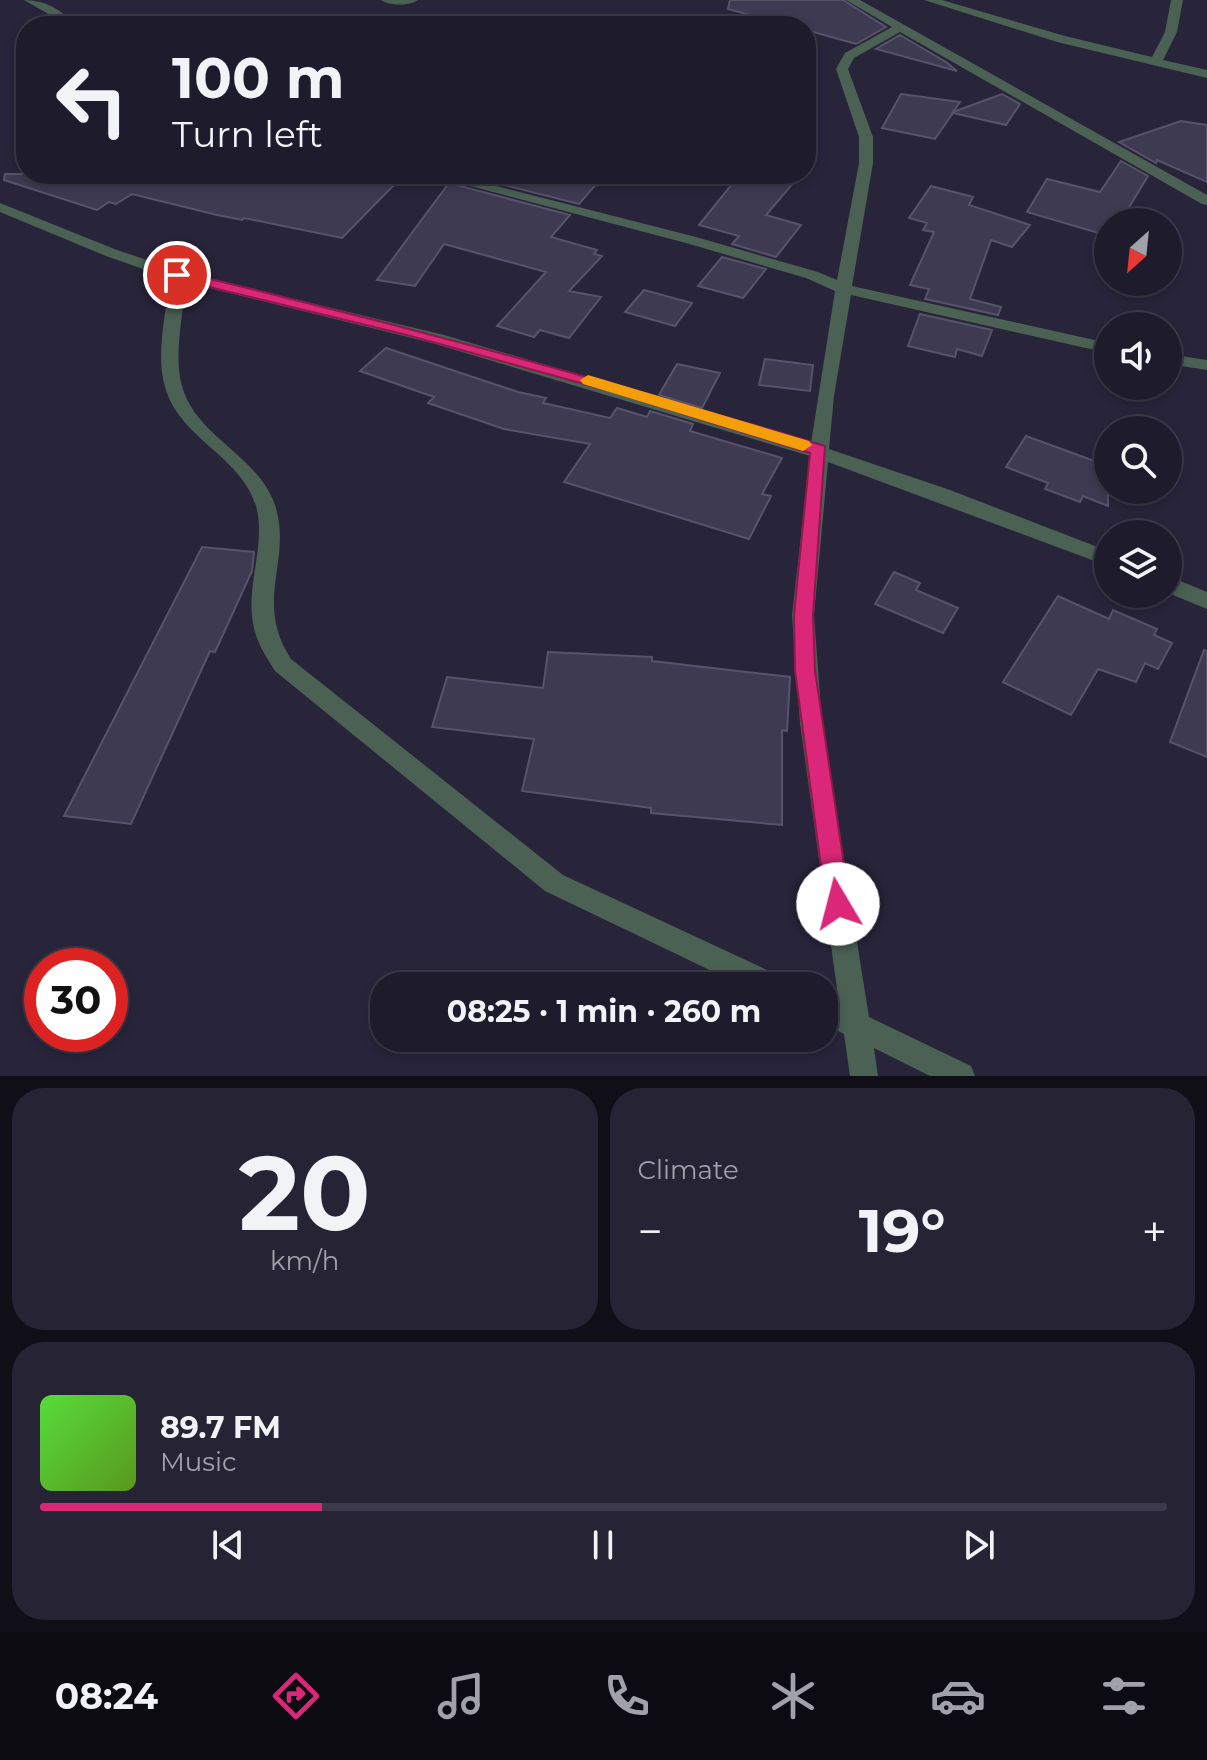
<!DOCTYPE html>
<meta charset="utf-8">
<style>
:root{--surface:#1e1b2c;--page:#262434;--text:#f1f3f6;--muted:#a1a1a9;--line:#3c3948;--accent:#db2777}
body{margin:0;font-family:Montserrat,sans-serif;background:var(--page);color:var(--text);height:100vh;display:flex;flex-direction:column;font-size:30px;white-space:nowrap}
*{box-sizing:border-box;margin:0}
p{font-size:26px;color:var(--muted)}
.icon{flex:none;width:44px;height:44px;fill:none;stroke:currentColor;stroke-width:2;stroke-linecap:round;stroke-linejoin:round}
.map{position:relative;height:1076px;overflow:hidden}
.sheet{display:flex;flex-direction:column;gap:12px;padding:12px;background:#100f18;flex:1}
.sheet>*{flex:none}
.banner{position:absolute;left:16px;top:16px;width:800px;height:168px;border-radius:32px;box-shadow:0 4px 12px #0003,0 0 0 2px var(--line);background:#1e1b2c;color:var(--text);overflow:hidden}
.needle{width:52px;rotate:207deg}
.controls{position:absolute;left:1094px;top:208px;display:grid;gap:16px}
.controls a{display:grid;place-items:center;width:88px;height:88px;border-radius:50%;background:var(--surface);box-shadow:0 4px 12px #0003,0 0 0 2px var(--line);font-size:40px}
.speed{position:absolute;left:24px;top:948px;display:flex;gap:16px;font-size:40px;font-weight:700;text-align:center}
.speed>*{display:grid;place-content:center;width:104px;height:104px;border-radius:50%;background:var(--surface);box-shadow:0 4px 12px #0003,0 0 0 2px var(--line);line-height:1}
.speed .limit{border:12px solid #d22;background:#fff;color:#111}
.pin{position:absolute;display:grid;place-items:center;width:68px;height:68px;color:#fff;margin:-34px;border:4px solid #fff;border-radius:50%;box-shadow:0 2px 8px #0007}
.me{position:absolute;width:88px;margin:-44px;rotate:352deg;stroke-linejoin:round;filter:drop-shadow(0 0 6px #0008)}
.turn{display:flex;align-items:center;gap:28px;height:168px;padding:0 24px;font-size:36px}
.turn .icon{width:104px;height:104px;stroke-width:2.5}
.turn b{display:block;font-size:56px;line-height:68px}
.big{font-size:60px;font-weight:700;line-height:1.1}
.sheet .tile{flex:1;display:flex;flex-direction:column;justify-content:center;gap:12px;min-width:0;padding:0 28px;border-radius:32px;background:var(--page)}
.sheet .dial{align-items:center;gap:0}
.dial b{font-size:104px;line-height:1}
.song{display:flex;align-items:center;gap:24px}
.cover{width:96px;height:96px;border-radius:12px;background:linear-gradient(135deg,hsl(110 70% 55%),hsl(90 70% 35%))}
.played{height:8px;border-radius:4px;background:linear-gradient(90deg,var(--accent) 25%,var(--line) 25%)}
.keys{display:flex;justify-content:space-around;direction:ltr}
.heat{display:flex;justify-content:space-between;align-items:center;font-size:44px;direction:ltr}
.sheet .tiles{flex:1;display:grid;gap:12px;grid-template-columns:1fr 1fr}
.tile:last-child{grid-column:span 2}
.trip{position:absolute;left:370px;top:972px;width:468px;height:80px;border-radius:32px;background:var(--surface);box-shadow:0 4px 12px #0003,0 0 0 2px var(--line);font-weight:700;line-height:80px;text-align:center}
.menu{display:flex;height:128px;justify-content:space-around;align-items:center;background:#0c0b12;color:var(--muted)}
.menu .icon{width:56px;height:56px}
.menu .current{color:var(--accent)}
.menu b{font-size:36px;color:var(--text)}
.map>svg:first-child{display:block}
.building{fill:#3e3a51;stroke:#57536b;stroke-width:2}
.lines{fill:none;stroke-linecap:round;stroke-linejoin:round}
.minor{fill:#4a6154;fill-rule:evenodd}
.route{fill:#db2777;stroke:#8e194d;stroke-width:2}
.slow{fill:#f59e0b}
</style>
<div class="map">
<svg width="1207" height="1076" viewBox="0 0 1207 1076">
<rect width="100%" height="100%" fill="#28243a"/>
<path class="building" d="M730,0h113l43,27 -30,17 -50,-14v-4h-15l-63,-17z
M900,35l46,27 11,9 -81,-22z
M901,94l59,8 -7,10 49,-18 18,10 -14,21 -53,-12 -18,26 -53,-11z
M1181,121l26,4v57l-50,-22 -1,3 -37,-21z
M1121,161l27,15 -28,46h-12l-6,12 -75,-22 20,-33 53,13z
M5,174h343l46,11 -52,53 -98,-20 -2,2 -25,-5 -85,-21 -16,10 -7,-2 -12,8 -93,-30z
M461,174h144l-26,30z
M740,174h61l-35,41 35,10 -25,32 -44,-13 7,-8 -40,-11z
M449,183l121,32 -19,22 46,13 -3,4 8,2 -33,35 32,6 -32,41 -29,-8 -6,7 -37,-11 49,-54 -102,-28 -29,42 -38,-6z
M931,186l42,11 -4,8 61,20 -18,22 -21,-7 -21,59 31,8 -3,8 -73,-16 4,-10 -19,-4 24,-53 -11,-2 4,-7 -18,-5z
M722,257l44,12 -23,29 -45,-12z
M644,290l48,13 -17,23 -50,-14z
M920,314l72,16 -10,26 -25,-7 -2,8 -47,-11z
M386,348l132,44 28,6 -3,5 67,15 7,-10 30,9 3,-6 43,13 -3,7 92,27 -20,36 9,2 -22,43 -185,-57 26,-38 -86,-15 -76,-26 6,-6 -74,-26z
M765,359l48,6 -3,26 -51,-6z
M677,364l43,9 -18,35 -43,-13z
M1026,436l82,30v40l-25,-10 -3,6 -35,-13 3,-6 -42,-16z
M202,547l52,5 -2,19 -37,81 -5,-1 -79,173 -67,-8z
M894,572l26,11 -4,7 42,18 -15,25 -68,-29z
M1058,596l51,23 4,-9 44,19 -3,6 18,8 -14,26 -13,-6 -9,19 -38,-13 -27,46 -68,-33z
M1204,650l3,1v106l-37,-15z
M548,652l104,5v4l138,16 -3,54 -5,-1v95l-131,-12v-5l-129,-17 12,-52 -102,-12 15,-50 96,11z"/>
<g class="lines">
<path class="minor" d="M24,0c21,0 38,9 50,26h-12l-5,-7z
M381,0h37c-8,6 -29,6 -37,0z
M846,0h14l347,195v10l-5,-1 -302,-172 -46,26 -6,11 25,68v26l-21,123 256,57v10l-257,-58 -17,101 -5,53 121,41 158,61v15l-280,-104 -14,153 8,108 47,294 102,49 4,10h-45l-56,-28 4,28h-28l-6,-42 -20,-10v-27l15,6 -39,-280 -8,-108 18,-159 -378,-113 -247,-61c-1,33 -12,72 -3,104 14,51 75,68 93,119 18,55 -22,96 16,154l272,216 219,102 3,9h-42l-198,-95 -270,-220c-8,-13 -18,-28 -21,-43 -10,-41 13,-82 2,-122 -15,-50 -77,-68 -91,-119 -10,-33 2,-75 4,-109l-63,-22 -106,-44v-9l117,47 69,23 258,62 367,108 24,-152 -29,-13 -120,-35 -261,-69h24l247,63 122,35 19,8 22,-117v-26l-23,-68 9,-16 47,-26z
M924,0h18l123,36 87,21 13,-25 6,-32h12l-6,32 -14,28 44,10v8l-150,-36z
M1168,354l39,6v10l-39,-6z
M1168,576l39,16v17l-39,-16z"/>
</g>
<path class="route" d="M177,271c218,52 433,110 648,175l-12,169 2,56 35,233 -4,8 -8,3 -8,-3 -4,-8 -31,-233 -1,-56 16,-162 -197,-61 -206,-57 -235,-57 -2,-3z"/>
<path class="slow" d="M588,375l221,66 3,4 -9,6 -220,-67 -3,-4z"/>
</svg>
<div class="controls">
<a><svg class="needle" viewBox="-14 -14 28 28"><path d="M0-13l5 13h-10z" fill="#e53935"/><path d="M0 13l5-13h-10z" fill="#a1a1a9"/></svg></a>
<a><svg class="icon" aria-label="sound" viewBox="0 0 24 24"><path d="M4 9h4l5-4v14l-5-4H4zM17 9q2 3 0 6"/></svg></a>
<a><svg class="icon" aria-label="search" viewBox="0 0 24 24"><circle cx="10" cy="10" r="6"/><path d="M15 15l6 6"/></svg></a>
<a><svg class="icon" aria-label="layers" viewBox="0 0 24 24"><path d="M12 4l9 5-9 5-9-5zM3 14l9 5 9-5"/></svg></a>
</div>
<div class="speed"><div class="limit">30</div></div>
<div class="pin" style="left:177px;top:275px;background:#d93025"><svg class="icon" aria-label="arrive" viewBox="0 0 24 24"><path d="M6 21V4h12l-3 4 3 4H6"/></svg></div>
<svg class="me" style="left:838px;top:904px" viewBox="-20 -20 40 40"><circle r="19" fill="#fff"/><path d="M0-13L10 11 0 6-10 11z" fill="#db2777"/></svg>
<div class="trip">08:25 · 1 min · 260 m</div>
<div class="banner">
<div class="turn"><svg class="icon" aria-label="left" viewBox="0 0 24 24"><path d="M17 20v-9H6M10 6l-5 5 5 5"/></svg><div><b>100 m</b>Turn left</div></div>
</div>
</div>
<section class="sheet">
<div class="tiles">
<div class="tile dial"><b>20</b><p>km/h</p></div>
<div class="tile"><p>Climate</p>
<div class="heat"><a>−</a><b class="big">19°</b><a>+</a></div>
</div>
<div class="tile">
<div class="song"><i class="cover"></i><div><b>89.7 FM</b><p>Music</p></div></div>
<div class="played"></div>
<div class="keys"><svg class="icon" aria-label="previous" viewBox="0 0 24 24"><path d="M18 5L8 12l10 7zM5 5v14"/></svg><svg class="icon" aria-label="pause" viewBox="0 0 24 24"><path d="M8 5v14M16 5v14"/></svg><svg class="icon" aria-label="next" viewBox="0 0 24 24"><path d="M6 5l10 7-10 7zM19 5v14"/></svg></div>
</div>
</div>
</section>
<nav class="menu">
<b>08:24</b>
<svg class="icon current" aria-label="directions" viewBox="0 0 24 24"><path d="M12 3l9 9-9 9-9-9zM9 14v-3h6M13 9l2 2-2 2"/></svg>
<svg class="icon" aria-label="music" viewBox="0 0 24 24"><path d="M9 18V5l10-2v13"/><circle cx="6" cy="18" r="3"/><circle cx="16" cy="16" r="3"/></svg>
<svg class="icon" aria-label="phone" viewBox="0 0 24 24"><path d="M5 4h4l2 5-3 2q2 4 5 5l2-3 5 2v4C11 20 4 13 5 4z"/></svg>
<svg class="icon" aria-label="climate" viewBox="0 0 24 24"><path d="M12 3v18M4 7l16 10M4 17L20 7"/></svg>
<svg class="icon" aria-label="car" viewBox="0 0 24 24"><path d="M5 17H2v-5l4-1 3-4h7l3 4 3 1v5h-3M9 17h6M6 11h13"/><circle cx="7" cy="17" r="2"/><circle cx="17" cy="17" r="2"/></svg>
<svg class="icon" aria-label="filters" viewBox="0 0 24 24"><path d="M4 7h16M4 17h16"/><circle cx="9" cy="7" r="2"/><circle cx="15" cy="17" r="2"/></svg>
</nav>
